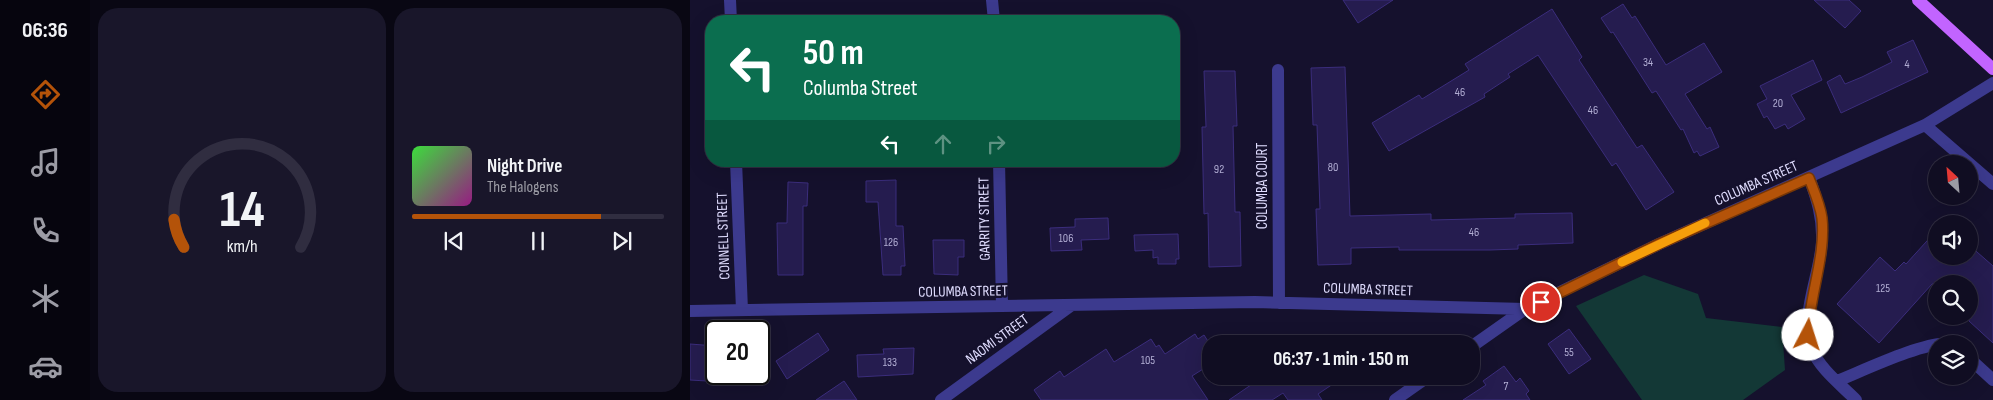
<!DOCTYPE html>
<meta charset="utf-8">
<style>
:root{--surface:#100d22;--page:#19162a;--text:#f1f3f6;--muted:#9c9ca5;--line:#302d40;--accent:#b45309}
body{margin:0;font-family:"Sofia Sans Condensed",sans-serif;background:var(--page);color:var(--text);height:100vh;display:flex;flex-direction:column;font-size:19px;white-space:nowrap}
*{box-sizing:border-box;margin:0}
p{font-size:16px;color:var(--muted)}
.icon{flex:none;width:28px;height:28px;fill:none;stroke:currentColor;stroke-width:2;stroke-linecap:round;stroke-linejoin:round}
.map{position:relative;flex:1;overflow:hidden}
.sheet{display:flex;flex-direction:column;gap:8px;padding:8px;background:#090713;width:600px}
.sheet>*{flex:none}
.top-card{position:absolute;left:15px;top:15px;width:475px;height:152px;border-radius:20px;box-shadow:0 5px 20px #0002,0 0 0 1px var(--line);background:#0b6e4f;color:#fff;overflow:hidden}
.needle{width:32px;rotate:334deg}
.tools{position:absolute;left:1238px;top:155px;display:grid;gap:10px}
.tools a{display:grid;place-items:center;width:50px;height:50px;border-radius:50%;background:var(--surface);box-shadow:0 5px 20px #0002,0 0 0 1px var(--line);font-size:25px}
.speed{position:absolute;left:15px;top:320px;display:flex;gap:10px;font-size:25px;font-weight:700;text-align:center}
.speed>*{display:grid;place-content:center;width:65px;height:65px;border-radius:50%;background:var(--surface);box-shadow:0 5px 20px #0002,0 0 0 1px var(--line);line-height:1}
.speed .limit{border:2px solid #111;border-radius:8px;background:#fff;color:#111}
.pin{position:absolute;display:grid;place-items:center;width:42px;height:42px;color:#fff;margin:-21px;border:2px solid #fff;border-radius:50%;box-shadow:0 1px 5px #0007}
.me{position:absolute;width:55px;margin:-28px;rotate:5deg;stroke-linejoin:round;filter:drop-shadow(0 0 4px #0008)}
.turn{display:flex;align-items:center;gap:18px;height:105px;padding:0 15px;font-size:22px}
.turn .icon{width:65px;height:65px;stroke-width:2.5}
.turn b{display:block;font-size:35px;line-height:42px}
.lanes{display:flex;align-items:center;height:48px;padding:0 15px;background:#0003;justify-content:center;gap:25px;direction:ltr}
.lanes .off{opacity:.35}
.sheet .widget{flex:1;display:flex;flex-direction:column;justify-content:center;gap:8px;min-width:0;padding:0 18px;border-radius:20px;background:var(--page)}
.sheet .dial{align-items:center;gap:0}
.dial svg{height:130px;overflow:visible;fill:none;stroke:var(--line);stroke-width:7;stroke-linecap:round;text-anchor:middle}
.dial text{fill:var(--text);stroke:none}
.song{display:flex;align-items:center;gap:15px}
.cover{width:60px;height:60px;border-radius:8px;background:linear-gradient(135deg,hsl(120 70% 55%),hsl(310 70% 35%))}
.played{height:5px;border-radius:2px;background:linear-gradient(90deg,var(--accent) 75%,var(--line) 75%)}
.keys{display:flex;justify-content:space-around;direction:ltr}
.sheet .tiles{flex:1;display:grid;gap:8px;grid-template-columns:repeat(2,1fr)}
.trip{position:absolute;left:512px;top:335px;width:278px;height:50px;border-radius:20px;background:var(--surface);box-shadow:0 5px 20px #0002,0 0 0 1px var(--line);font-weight:700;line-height:50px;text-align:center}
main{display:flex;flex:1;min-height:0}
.tab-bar{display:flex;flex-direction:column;width:90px;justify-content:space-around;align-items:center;background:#06050e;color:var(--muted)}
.tab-bar .icon{width:35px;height:35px}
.tab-bar .current{color:var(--accent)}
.tab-bar b{font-size:22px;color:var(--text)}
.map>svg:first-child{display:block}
.green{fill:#133836}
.building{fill:#251c4f;stroke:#3b2d7c}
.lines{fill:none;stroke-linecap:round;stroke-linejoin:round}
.minor{stroke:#3c3a8e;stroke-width:12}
.major{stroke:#c264ff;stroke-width:12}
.route-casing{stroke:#753606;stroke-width:12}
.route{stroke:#b45309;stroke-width:9}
.slow{stroke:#f59e0b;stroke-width:9}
.labels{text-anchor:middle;stroke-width:5;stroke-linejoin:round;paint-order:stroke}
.number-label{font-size:12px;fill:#b1add3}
.street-label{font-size:15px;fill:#e0ddff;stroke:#15112d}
</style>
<main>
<nav class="tab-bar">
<b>06:36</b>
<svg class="icon current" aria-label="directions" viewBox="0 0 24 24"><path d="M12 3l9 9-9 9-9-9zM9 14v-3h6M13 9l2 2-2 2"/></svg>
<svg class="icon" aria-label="music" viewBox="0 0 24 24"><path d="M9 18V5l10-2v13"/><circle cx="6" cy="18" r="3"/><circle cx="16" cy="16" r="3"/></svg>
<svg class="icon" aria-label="phone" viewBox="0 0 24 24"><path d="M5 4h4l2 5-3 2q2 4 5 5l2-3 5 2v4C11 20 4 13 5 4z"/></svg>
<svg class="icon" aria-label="climate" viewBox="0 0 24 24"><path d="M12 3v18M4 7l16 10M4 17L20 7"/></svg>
<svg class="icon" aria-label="car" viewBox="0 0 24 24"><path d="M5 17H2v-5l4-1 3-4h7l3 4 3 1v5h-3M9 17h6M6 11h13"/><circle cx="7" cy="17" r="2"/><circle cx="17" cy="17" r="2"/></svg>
</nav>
<section class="sheet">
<div class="tiles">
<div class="widget dial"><svg viewBox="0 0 100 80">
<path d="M14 69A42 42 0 1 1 86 69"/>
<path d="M14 69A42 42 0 0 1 8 52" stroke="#b45309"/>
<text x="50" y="56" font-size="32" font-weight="700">14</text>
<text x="50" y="72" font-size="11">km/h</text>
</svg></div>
<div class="widget">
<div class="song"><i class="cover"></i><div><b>Night Drive</b><p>The Halogens</p></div></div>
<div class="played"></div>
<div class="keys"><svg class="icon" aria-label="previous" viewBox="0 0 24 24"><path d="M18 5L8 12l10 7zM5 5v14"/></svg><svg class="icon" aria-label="pause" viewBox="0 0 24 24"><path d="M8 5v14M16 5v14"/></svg><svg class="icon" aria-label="next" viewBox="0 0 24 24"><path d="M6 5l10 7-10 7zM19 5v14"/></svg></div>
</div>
</div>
</section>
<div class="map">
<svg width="1303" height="400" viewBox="0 0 1303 400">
<rect width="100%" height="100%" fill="#15112d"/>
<path class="green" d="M954,275l54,19 8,24 76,9 3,43 -42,30h-101l-66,-94z"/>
<path class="building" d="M653,0h50l-35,23z
M1124,0h35l12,11 -16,17z
M933,4l9,14 3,-2 31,49 38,-22 18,29 -37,22 22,35 3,-2 9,20 -19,9 -3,-5 -3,2 -11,-24 -2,1 -25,-39 -4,2 -39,-61 -2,1 -10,-15z
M862,9l30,48 -3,3 58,88 5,-3 32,47 -28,18 -30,-47 -4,3 -74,-111 -30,19 2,3 -26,17 1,3 -96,54 -17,-28 47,-28 3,4 47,-29 -4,-6z
M1223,40l15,32 -87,41 -14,-31 13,-7 5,9 17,-7 30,-15 -5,-10z
M1123,60l9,20 -31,15 14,24 -17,10 -3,-5 -10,5 -8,-13 -3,2 -7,-14 10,-5 -7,-13z
M655,67l5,149 81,-2v6l84,-2v-4l57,-1 1,30 -55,2v4l-28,1h-91v-3l-48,1v16l-33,1 -2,-56h4l-3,-84h-4l-2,-57z
M514,71h31l2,55h-4l2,86h5l1,54 -32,1 -1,-54 -4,1 -2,-87h4z
M206,180v46h7l2,40h-4v9h-18l-5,-73h-12v-21z
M98,182l20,1 -1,23h-4v69h-25l-1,-52h10z
M418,218l1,21 -28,1 1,10 -31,1 -1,-23 25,-1v-8z
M1246,231v25h33v-11l24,21v77l-24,-22v-37h-37l-53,59 -42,-39 43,-47 15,14 9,-9 2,2z
M488,234l1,25h-3v5h-18v-7l-5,1v-8l-18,1 -1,-16z
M243,240h31v17h-6v18l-24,-1z
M879,329l22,30 -22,15 -21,-30z
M128,333l11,17 -42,29 -11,-18z
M505,334l3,5 6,-4 7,11v18l-19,12 16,24h-167l-7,-10 26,-19 4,6 42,-28 8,13 37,-23 5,8 3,-2 6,9z
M0,344l26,2v18h-9v17l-17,-1z
M224,348l-1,26 -55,3 -1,-22 27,-1 -1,-5z
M814,366l12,16 4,-4 9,13 -3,3 4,6h-67l23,-15 -3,-4z
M574,376h81l-27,18 4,6h-34l-5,-7 -11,7h-43z
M154,381l13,19h-41z"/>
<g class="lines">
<path class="minor" d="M40,0l1,21
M302,0l2,21
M588,70l1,233
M1235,125l68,59
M46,161l6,149
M309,161l3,145
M1119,177c8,22 14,41 13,64 -1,30 -23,78 -11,107 9,21 29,36 45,52
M0,311l565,-9 270,7 134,-65 266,-119 68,-42
M781,347l54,-38
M1279,358l24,22
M1147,381c23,-9 90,-41 111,-37
M251,400l131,-95
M705,400l34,-24"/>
<path class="major" d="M1228,0l75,69"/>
</g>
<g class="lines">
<g class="route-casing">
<path id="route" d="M851,302l118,-58 150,-66c5,13 11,26 13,40 4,39 -13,78 -14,117"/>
</g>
<use href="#route" class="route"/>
<path class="slow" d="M932,262l83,-39"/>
</g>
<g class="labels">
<g class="number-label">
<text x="958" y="66">34</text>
<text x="1217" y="68">4</text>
<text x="770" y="96">46</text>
<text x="1088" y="107">20</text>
<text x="903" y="114">46</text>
<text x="643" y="171">80</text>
<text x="529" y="173">92</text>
<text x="784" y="236">46</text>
<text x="376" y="242">106</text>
<text x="201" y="246">126</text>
<text x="1193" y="292">125</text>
<text x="879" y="356">55</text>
<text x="458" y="364">105</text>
<text x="200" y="366">133</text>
<text x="816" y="390">7</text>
</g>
<g class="street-label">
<text transform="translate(1066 183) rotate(-24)" y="5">COLUMBA STREET</text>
<text transform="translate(572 186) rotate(-90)" y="5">COLUMBA COURT</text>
<text transform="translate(294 219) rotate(-91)" y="5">GARRITY STREET</text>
<text transform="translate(33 236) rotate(-92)" y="5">CONNELL STREET</text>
<text transform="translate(678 289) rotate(2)" y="5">COLUMBA STREET</text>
<text transform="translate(273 291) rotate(-1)" y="5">COLUMBA STREET</text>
<text transform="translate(307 339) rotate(-36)" y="5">NAOMI STREET</text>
</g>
</g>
</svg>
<div class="tools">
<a><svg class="needle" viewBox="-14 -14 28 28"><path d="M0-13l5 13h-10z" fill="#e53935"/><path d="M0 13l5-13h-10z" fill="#9c9ca5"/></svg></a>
<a><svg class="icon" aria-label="sound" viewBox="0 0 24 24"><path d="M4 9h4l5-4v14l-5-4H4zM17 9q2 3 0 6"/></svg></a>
<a><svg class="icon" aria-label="search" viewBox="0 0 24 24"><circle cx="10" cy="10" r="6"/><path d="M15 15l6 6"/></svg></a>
<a><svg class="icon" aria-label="layers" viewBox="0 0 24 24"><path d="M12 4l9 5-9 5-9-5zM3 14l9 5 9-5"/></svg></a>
</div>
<div class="speed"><div class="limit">20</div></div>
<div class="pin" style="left:851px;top:302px;background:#d93025"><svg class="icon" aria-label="arrive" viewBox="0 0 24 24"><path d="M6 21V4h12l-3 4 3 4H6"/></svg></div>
<svg class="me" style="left:1118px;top:335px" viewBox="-20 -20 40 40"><circle r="19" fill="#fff"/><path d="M0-13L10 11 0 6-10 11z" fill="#b45309"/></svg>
<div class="trip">06:37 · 1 min · 150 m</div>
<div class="top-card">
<div class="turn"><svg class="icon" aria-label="left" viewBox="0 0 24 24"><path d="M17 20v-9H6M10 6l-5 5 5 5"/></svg><div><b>50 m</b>Columba Street</div></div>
<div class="lanes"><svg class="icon" aria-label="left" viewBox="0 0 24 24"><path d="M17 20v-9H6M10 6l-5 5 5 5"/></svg><svg class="icon off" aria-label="ahead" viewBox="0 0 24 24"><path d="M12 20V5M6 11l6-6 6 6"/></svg><svg class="icon off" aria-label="right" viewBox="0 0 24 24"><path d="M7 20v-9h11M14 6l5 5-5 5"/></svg></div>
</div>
</div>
</main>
